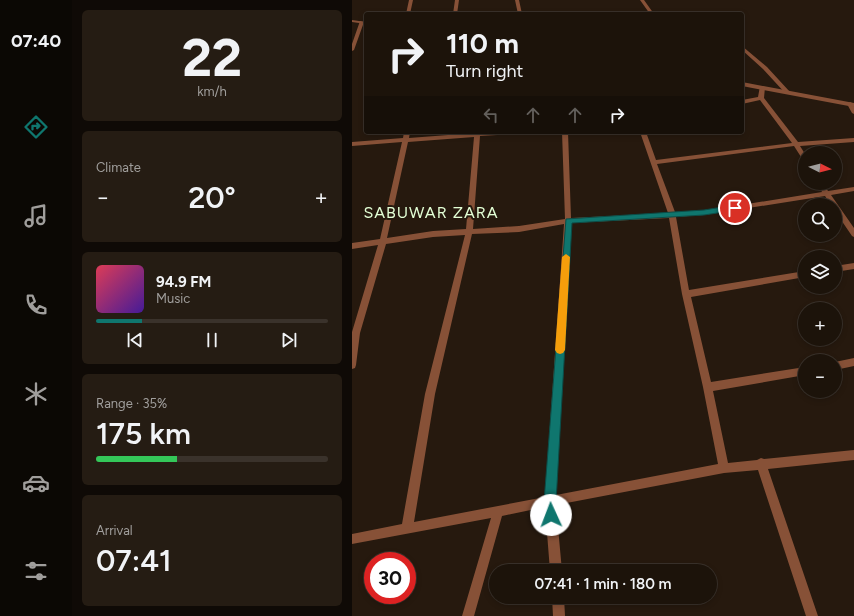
<!DOCTYPE html>
<meta charset="utf-8">
<style>
:root{--surface:#1c130a;--page:#251c13;--text:#f1f3f6;--muted:#a09e9c;--line:#3a322b;--accent:#0f766e}
body{margin:0;font-family:Figtree,sans-serif;background:var(--page);color:var(--text);height:100vh;display:flex;flex-direction:column;font-size:15px;white-space:nowrap}
*{box-sizing:border-box;margin:0}
p{font-size:13px;color:var(--muted)}
.icon{flex:none;width:22px;height:22px;fill:none;stroke:currentColor;stroke-width:2;stroke-linecap:round;stroke-linejoin:round}
.map{position:relative;flex:1;overflow:hidden}
.drawer{display:flex;flex-direction:column;gap:10px;padding:10px;background:#0f0a06;width:280px}
.drawer>*{flex:none}
.top-card{position:absolute;left:12px;top:12px;width:380px;height:122px;border-radius:4px;box-shadow:0 2px 6px #0003,0 0 0 1px var(--line);background:#1c130a;color:var(--text);overflow:hidden}
.needle{width:26px;rotate:96deg}
.fabs{position:absolute;left:446px;top:146px;display:grid;gap:8px}
.fabs a{display:grid;place-items:center;width:44px;height:44px;border-radius:50%;background:var(--surface);box-shadow:0 2px 6px #0003,0 0 0 1px var(--line);font-size:20px}
.speed{position:absolute;left:12px;top:552px;display:flex;gap:8px;font-size:20px;font-weight:700;text-align:center}
.speed>*{display:grid;place-content:center;width:52px;height:52px;border-radius:50%;background:var(--surface);box-shadow:0 2px 6px #0003,0 0 0 1px var(--line);line-height:1}
.speed .limit{border:6px solid #d22;background:#fff;color:#111}
.pin{position:absolute;display:grid;place-items:center;width:34px;height:34px;color:#fff;margin:-17px;border:2px solid #fff;border-radius:50%;box-shadow:0 1px 4px #0007}
.me{position:absolute;width:44px;margin:-22px;rotate:358deg;stroke-linejoin:round;filter:drop-shadow(0 0 3px #0008)}
.turn{display:flex;align-items:center;gap:14px;height:84px;padding:0 16px;font-size:18px}
.turn .icon{width:52px;height:52px;stroke-width:2.5}
.turn b{display:block;font-size:28px;line-height:34px}
.lanes{display:flex;align-items:center;height:38px;padding:0 16px;background:#0003;justify-content:center;gap:20px;direction:ltr}
.lanes .off{opacity:.35}
.big{font-size:30px;font-weight:600;line-height:1.1}
.drawer .widget{flex:1;display:flex;flex-direction:column;justify-content:center;gap:6px;min-width:0;padding:0 14px;border-radius:6px;background:var(--page)}
.drawer .dial{align-items:center;gap:0}
.dial b{font-size:52px;line-height:1}
.song{display:flex;align-items:center;gap:12px}
.cover{width:48px;height:48px;border-radius:6px;background:linear-gradient(135deg,hsl(350 70% 55%),hsl(260 70% 35%))}
.played{height:4px;border-radius:2px;background:linear-gradient(90deg,var(--accent) 20%,var(--line) 20%)}
.keys{display:flex;justify-content:space-around;direction:ltr}
.heat{display:flex;justify-content:space-between;align-items:center;font-size:22px;direction:ltr}
.charge{height:6px;border-radius:3px;background:linear-gradient(90deg,#34c759 35%,var(--line) 0)}
.trip{position:absolute;left:137px;top:564px;width:228px;height:40px;border-radius:20px;background:var(--surface);box-shadow:0 2px 6px #0003,0 0 0 1px var(--line);font-weight:600;line-height:40px;text-align:center}
main{display:flex;flex:1;min-height:0}
.dock{display:flex;flex-direction:column;width:72px;justify-content:space-around;align-items:center;background:#0b0804;color:var(--muted)}
.dock .icon{width:28px;height:28px}
.dock .active{color:var(--accent)}
.dock b{font-size:18px;color:var(--text)}
.map>svg:first-child{display:block}
.lines{fill:none;stroke-linecap:round;stroke-linejoin:round}
.minor{fill:#875137;fill-rule:evenodd}
.tertiary{fill:#875137;fill-rule:evenodd}
.route{fill:#0f766e;stroke:#0a4d48}
.slow{fill:#f59e0b}
.labels{text-anchor:middle;stroke-width:4;stroke-linejoin:round;paint-order:stroke}
.quarter-label{font-size:16px;letter-spacing:1px;fill:#e3ffd5;stroke:#26190e}
</style>
<main>
<nav class="dock">
<b>07:40</b>
<svg class="icon active" aria-label="directions" viewBox="0 0 24 24"><path d="M12 3l9 9-9 9-9-9zM9 14v-3h6M13 9l2 2-2 2"/></svg>
<svg class="icon" aria-label="music" viewBox="0 0 24 24"><path d="M9 18V5l10-2v13"/><circle cx="6" cy="18" r="3"/><circle cx="16" cy="16" r="3"/></svg>
<svg class="icon" aria-label="phone" viewBox="0 0 24 24"><path d="M5 4h4l2 5-3 2q2 4 5 5l2-3 5 2v4C11 20 4 13 5 4z"/></svg>
<svg class="icon" aria-label="climate" viewBox="0 0 24 24"><path d="M12 3v18M4 7l16 10M4 17L20 7"/></svg>
<svg class="icon" aria-label="car" viewBox="0 0 24 24"><path d="M5 17H2v-5l4-1 3-4h7l3 4 3 1v5h-3M9 17h6M6 11h13"/><circle cx="7" cy="17" r="2"/><circle cx="17" cy="17" r="2"/></svg>
<svg class="icon" aria-label="filters" viewBox="0 0 24 24"><path d="M4 7h16M4 17h16"/><circle cx="9" cy="7" r="2"/><circle cx="15" cy="17" r="2"/></svg>
</nav>
<section class="drawer">
<div class="widget dial"><b>22</b><p>km/h</p></div>
<div class="widget"><p>Climate</p>
<div class="heat"><a>−</a><b class="big">20°</b><a>+</a></div>
</div>
<div class="widget">
<div class="song"><i class="cover"></i><div><b>94.9 FM</b><p>Music</p></div></div>
<div class="played"></div>
<div class="keys"><svg class="icon" aria-label="previous" viewBox="0 0 24 24"><path d="M18 5L8 12l10 7zM5 5v14"/></svg><svg class="icon" aria-label="pause" viewBox="0 0 24 24"><path d="M8 5v14M16 5v14"/></svg><svg class="icon" aria-label="next" viewBox="0 0 24 24"><path d="M6 5l10 7-10 7zM19 5v14"/></svg></div>
</div>
<div class="widget"><p>Range · 35%</p><b class="big">175 km</b><div class="charge"></div></div>
<div class="widget"><p>Arrival</p><b class="big">07:41</b></div>
</section>
<div class="map">
<svg width="502" height="616" viewBox="0 0 502 616">
<rect width="100%" height="100%" fill="#26190e"/>
<g class="lines">
<path class="minor" d="M57,0h4l-3,14h-4z
M103,0h4l-2,14h-4z
M163,0h4l3,14h-4z
M288,0h4l10,14h-4z
M8,21l4,1 -10,28 -2,1v-7z
M390,46l25,21 23,25v2h-4l-23,-25 -21,-19z
M408,86l5,1 -1,11 34,44 56,-4v4l-54,4 5,8v7l-2,-1 -9,-14 -137,18 18,48 29,-1 118,-19 -5,-9h6l5,8 26,-4v4l-23,4 23,33v9l-2,-1 -17,-25v-6h-4l-6,-9 -121,19 -28,2 13,73 116,-19v6l-114,20 20,85 94,-15v8l-92,16 15,72 29,-3 4,-2 3,1 90,-9v10l-86,9 50,147h-12l-48,-146 -34,3 -168,32 6,66h-12l-5,-64 -43,9 -28,100h-12l29,-98 -139,26v-10l50,-10 23,-130 40,-159 -32,2 -47,7 -26,89 -4,32 -1,3 -3,1v-37l26,-87 -26,4v-6l28,-4 22,-97 -50,4v-4l51,-4 1,-6h6l-1,6 65,-5v-1h41l-3,2 -32,2 -7,93 46,-3 46,-7 -3,-87h6l3,86 97,-5 -28,-81h6l10,28 136,-17 -32,-43 -18,4v-4l16,-3zM122,137l-8,92 -33,2 -46,7 21,-96zM317,218l13,76 21,93 15,77 -162,31 15,-272zM212,224l-19,273 -131,25 21,-128 37,-160 47,-2z
M498,102l2,1 2,4v7l-2,-1 -5,-9z
M502,263v6l-19,3v-6z
M502,358v8l-19,4v-8z
M200,597h12l1,19h-12z"/>
<path class="tertiary" d="M0,20l14,2v2l-14,-2z
M390,82l112,21v4l-112,-21z"/>
</g>
<path class="route" d="M383,205l3,3 -1,2 -33,5 -132,8 -16,279 1,13 -1,5 -5,1 -4,-1 -3,-18 22,-283 138,-9z"/>
<path class="slow" d="M214,254l4,3 -5,93 -2,3 -3,1 -3,-1 -2,-3 7,-93z"/>
<g class="labels">
<g class="quarter-label">
<text x="79" y="218">SABUWAR ZARA</text>
</g>
</g>
</svg>
<div class="fabs">
<a><svg class="needle" viewBox="-14 -14 28 28"><path d="M0-13l5 13h-10z" fill="#e53935"/><path d="M0 13l5-13h-10z" fill="#a09e9c"/></svg></a>
<a><svg class="icon" aria-label="search" viewBox="0 0 24 24"><circle cx="10" cy="10" r="6"/><path d="M15 15l6 6"/></svg></a>
<a><svg class="icon" aria-label="layers" viewBox="0 0 24 24"><path d="M12 4l9 5-9 5-9-5zM3 14l9 5 9-5"/></svg></a>
<a>+</a>
<a>−</a>
</div>
<div class="speed"><div class="limit">30</div></div>
<div class="pin" style="left:383px;top:208px;background:#d93025"><svg class="icon" aria-label="arrive" viewBox="0 0 24 24"><path d="M6 21V4h12l-3 4 3 4H6"/></svg></div>
<svg class="me" style="left:199px;top:515px" viewBox="-20 -20 40 40"><circle r="19" fill="#fff"/><path d="M0-13L10 11 0 6-10 11z" fill="#0f766e"/></svg>
<div class="trip">07:41 · 1 min · 180 m</div>
<div class="top-card">
<div class="turn"><svg class="icon" aria-label="right" viewBox="0 0 24 24"><path d="M7 20v-9h11M14 6l5 5-5 5"/></svg><div><b>110 m</b>Turn right</div></div>
<div class="lanes"><svg class="icon off" aria-label="left" viewBox="0 0 24 24"><path d="M17 20v-9H6M10 6l-5 5 5 5"/></svg><svg class="icon off" aria-label="ahead" viewBox="0 0 24 24"><path d="M12 20V5M6 11l6-6 6 6"/></svg><svg class="icon off" aria-label="ahead" viewBox="0 0 24 24"><path d="M12 20V5M6 11l6-6 6 6"/></svg><svg class="icon" aria-label="right" viewBox="0 0 24 24"><path d="M7 20v-9h11M14 6l5 5-5 5"/></svg></div>
</div>
</div>
</main>
